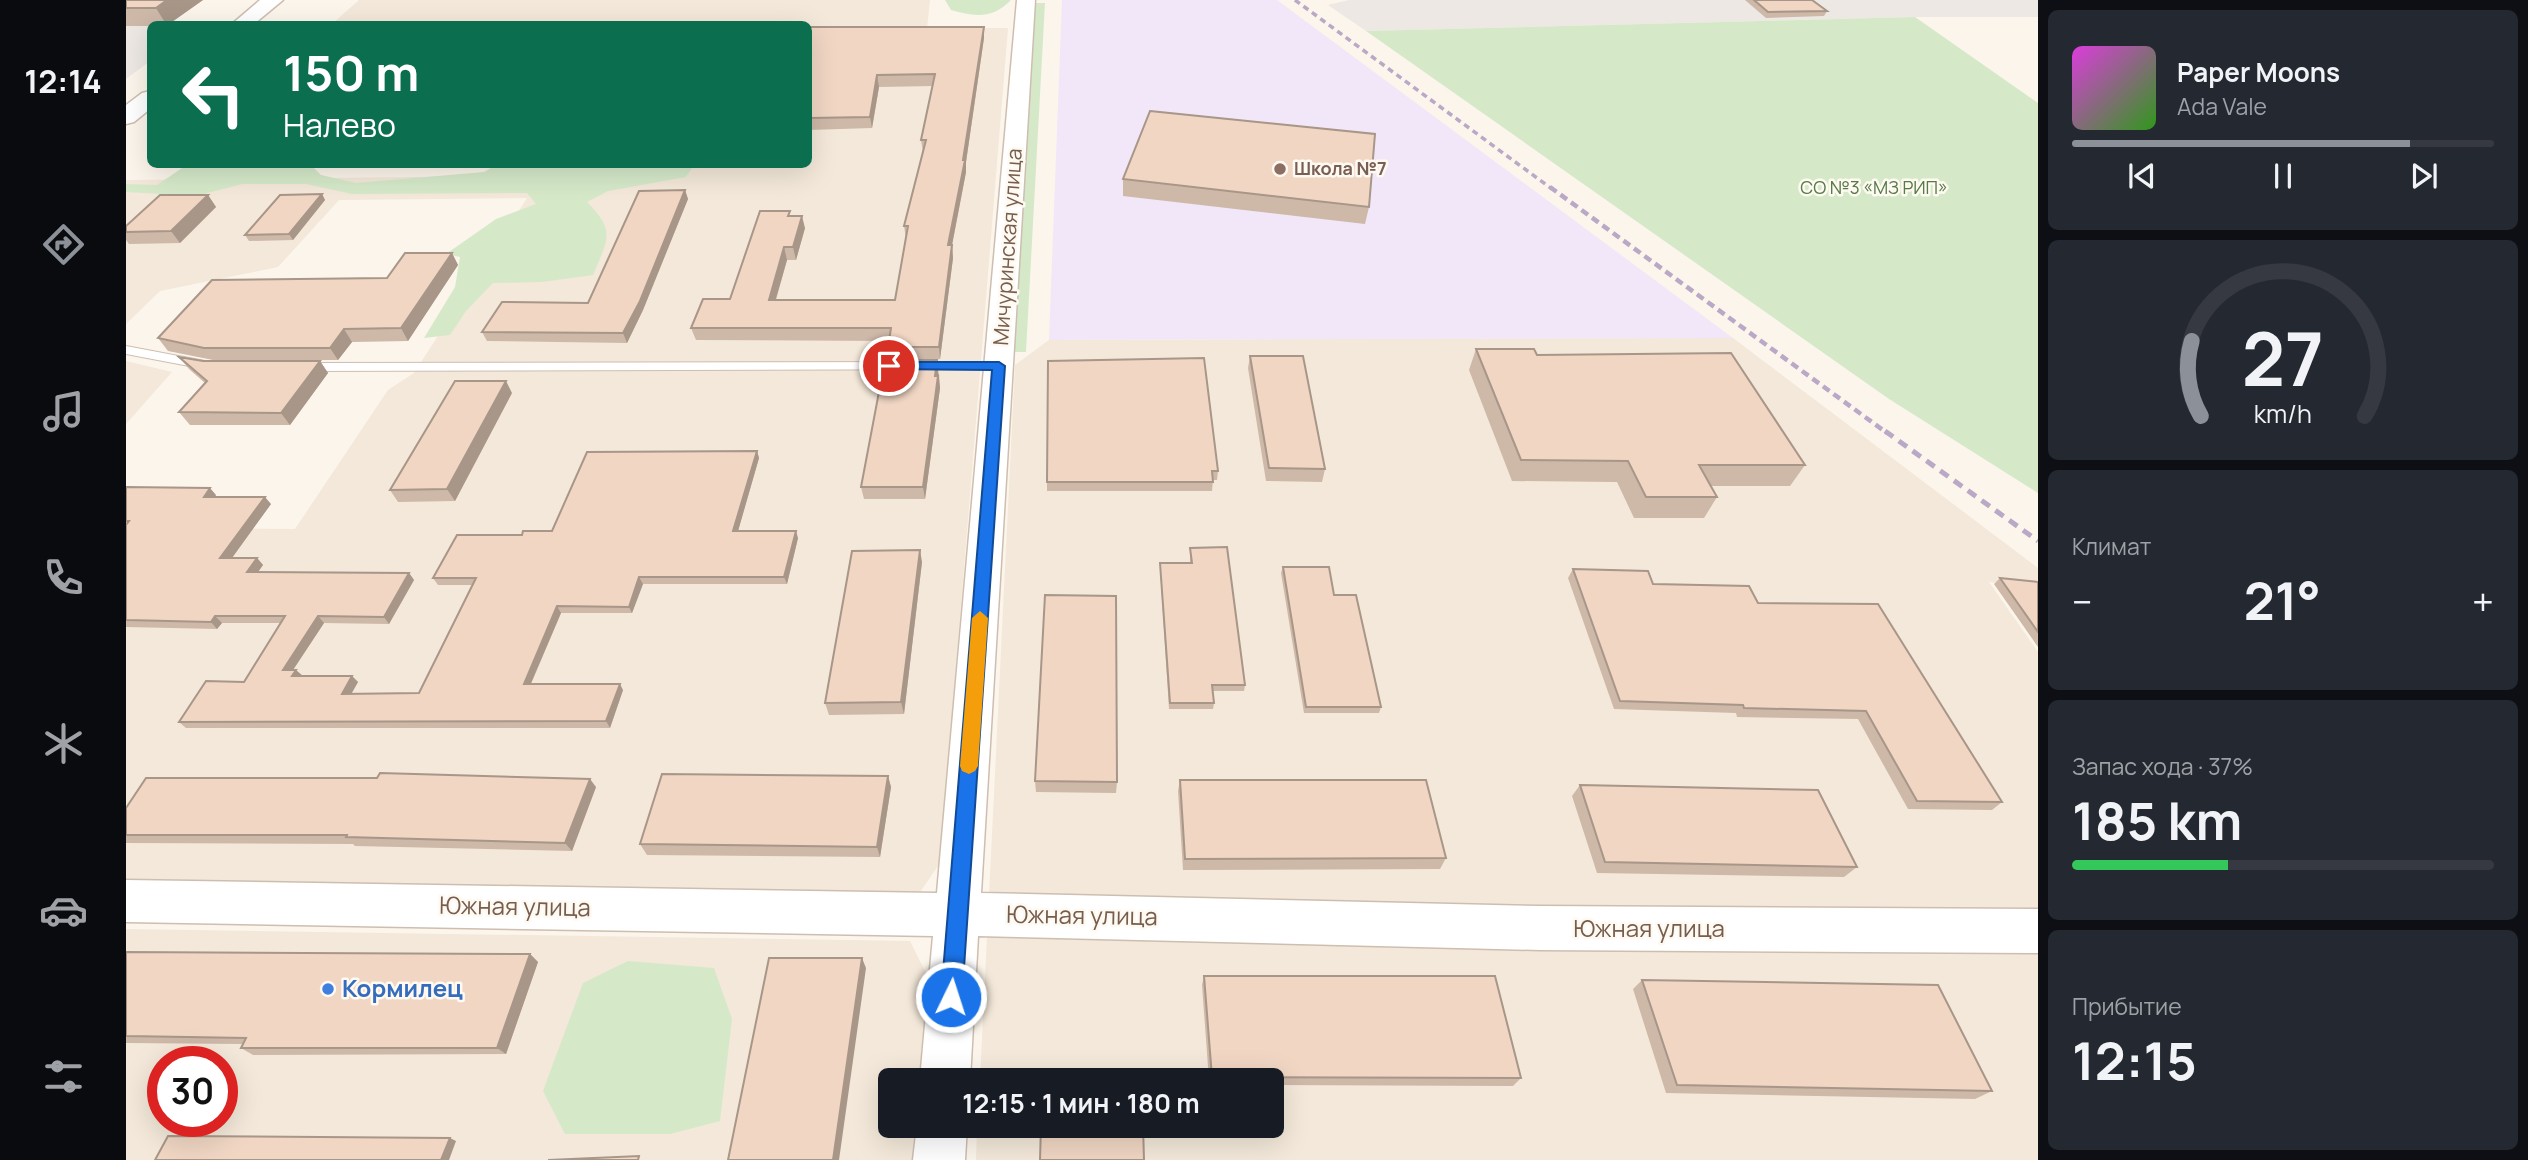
<!DOCTYPE html>
<html lang="ru">
<meta charset="utf-8">
<style>
:root{--surface:#171b24;--page:#242831;--text:#f1f3f6;--muted:#9ea1a6;--line:#363941;--accent:#8c9099}
body{margin:0;font-family:Manrope,sans-serif;background:var(--page);color:var(--text);height:100vh;display:flex;flex-direction:column;font-size:26px;white-space:nowrap}
*{box-sizing:border-box;margin:0}
p{font-size:23px;color:var(--muted)}
.icon{flex:none;width:38px;height:38px;fill:none;stroke:currentColor;stroke-width:2;stroke-linecap:round;stroke-linejoin:round}
.map{position:relative;flex:1;overflow:hidden}
.drawer{display:flex;flex-direction:column;gap:10px;padding:10px;background:#0d0f14;width:490px}
.drawer>*{flex:none}
.banner{position:absolute;left:21px;top:21px;width:665px;height:147px;border-radius:10px;box-shadow:0 7px 28px #0002;background:#0b6e4f;color:#fff;overflow:hidden}
.speed{position:absolute;left:21px;top:1046px;display:flex;gap:14px;font-size:35px;font-weight:700;text-align:center}
.speed>*{display:grid;place-content:center;width:91px;height:91px;border-radius:50%;background:var(--surface);box-shadow:0 7px 28px #0002;line-height:1}
.speed .limit{border:10px solid #d22;background:#fff;color:#111}
.pin{position:absolute;display:grid;place-items:center;width:60px;height:60px;color:#fff;margin:-30px;border:4px solid #fff;border-radius:50%;box-shadow:0 2px 7px #0007}
.me{position:absolute;width:77px;margin:-38px;rotate:4deg;stroke-linejoin:round;filter:drop-shadow(0 0 5px #0008)}
.turn{display:flex;align-items:center;gap:24px;height:147px;padding:0 21px;font-size:32px}
.turn .icon{width:91px;height:91px;stroke-width:2.5}
.turn b{display:block;font-size:49px;line-height:60px}
.big{font-size:52px;font-weight:700;line-height:1.1}
.drawer .card{flex:1;display:flex;flex-direction:column;justify-content:center;gap:10px;min-width:0;padding:0 24px;border-radius:10px;background:var(--page)}
.drawer .dial{align-items:center;gap:0}
.dial svg{height:182px;overflow:visible;fill:none;stroke:var(--line);stroke-width:7;stroke-linecap:round;text-anchor:middle}
.dial text{fill:var(--text);stroke:none}
.song{display:flex;align-items:center;gap:21px}
.cover{width:84px;height:84px;border-radius:10px;background:linear-gradient(135deg,hsl(300 70% 55%),hsl(110 70% 35%))}
.played{height:7px;border-radius:4px;background:linear-gradient(90deg,var(--accent) 80%,var(--line) 80%)}
.keys{display:flex;justify-content:space-around;direction:ltr}
.heat{display:flex;justify-content:space-between;align-items:center;font-size:38px;direction:ltr}
.charge{height:10px;border-radius:5px;background:linear-gradient(90deg,#34c759 37%,var(--line) 0)}
.trip{position:absolute;left:752px;top:1068px;width:406px;height:70px;border-radius:10px;background:var(--surface);box-shadow:0 7px 28px #0002;font-weight:700;line-height:70px;text-align:center}
main{display:flex;flex:1;min-height:0}
.tab-bar{display:flex;flex-direction:column;width:126px;justify-content:space-around;align-items:center;background:#090b0e;color:var(--muted)}
.tab-bar .icon{width:49px;height:49px}
.tab-bar .on{color:var(--accent)}
.tab-bar b{font-size:32px;color:var(--text)}
.map>svg:first-child{display:block}
.residential{fill:#f3e8d9;fill-rule:evenodd}
.industrial{fill:#ede8e3}
.education{fill:#f2e7f8}
.green{fill:#d5e9c9}
.lines{fill:none;stroke-linecap:round;stroke-linejoin:round}
.service-casing{stroke:#cebeb0;stroke-width:2}
.minor-casing{stroke:#cebeb0;stroke-width:3}
.tertiary-casing{stroke:#cebeb0;stroke-width:3}
.service{fill:#fff;fill-rule:evenodd}
.minor{fill:#fff;fill-rule:evenodd}
.tertiary{fill:#fff;fill-rule:evenodd}
.rail-far2{stroke:#b9a8c6;stroke-width:3.5;stroke-dasharray:6 4.5;stroke-linecap:butt}
.rail-far1{stroke:#b9a8c6;stroke-width:4.5;stroke-dasharray:8 5;stroke-linecap:butt}
.rail{stroke:#b9a8c6;stroke-width:5;stroke-dasharray:10 7;stroke-linecap:butt}
.wall{fill:#ceb8a8}
.shaded-wall{fill:#a89688}
.building{fill:#f0d6c3;stroke:#a89688;stroke-width:2}
.route{fill:#1a73e8;stroke:#114b97;stroke-width:2}
.slow{fill:#f59e0b}
.education-dot{fill:#8d6e63;stroke:#fef9f1;stroke-width:2.5}
.shop-dot{fill:#3f7fe0;stroke:#fef9f1;stroke-width:2.5}
.labels{text-anchor:middle;stroke-width:5;stroke-linejoin:round;paint-order:stroke}
.far-education-label{font-size:18px;font-weight:bold;fill:#785e54;stroke:#fef9f1;text-anchor:start}
.far-park-label{font-size:18px;fill:#557b46;stroke:#fef9f1}
.street-label{font-size:21px;fill:#765d4e;stroke:#fef9f1}
.near-street-label{font-size:24px;fill:#765d4e;stroke:#fef9f1}
.near-shop-label{font-size:24px;font-weight:bold;fill:#366cbe;stroke:#fef9f1;text-anchor:start}
</style>
<main>
<nav class="tab-bar">
<b>12:14</b>
<svg class="icon on" aria-label="directions" viewBox="0 0 24 24"><path d="M12 3l9 9-9 9-9-9zM9 14v-3h6M13 9l2 2-2 2"/></svg>
<svg class="icon" aria-label="music" viewBox="0 0 24 24"><path d="M9 18V5l10-2v13"/><circle cx="6" cy="18" r="3"/><circle cx="16" cy="16" r="3"/></svg>
<svg class="icon" aria-label="phone" viewBox="0 0 24 24"><path d="M5 4h4l2 5-3 2q2 4 5 5l2-3 5 2v4C11 20 4 13 5 4z"/></svg>
<svg class="icon" aria-label="climate" viewBox="0 0 24 24"><path d="M12 3v18M4 7l16 10M4 17L20 7"/></svg>
<svg class="icon" aria-label="car" viewBox="0 0 24 24"><path d="M5 17H2v-5l4-1 3-4h7l3 4 3 1v5h-3M9 17h6M6 11h13"/><circle cx="7" cy="17" r="2"/><circle cx="17" cy="17" r="2"/></svg>
<svg class="icon" aria-label="filters" viewBox="0 0 24 24"><path d="M4 7h16M4 17h16"/><circle cx="9" cy="7" r="2"/><circle cx="15" cy="17" r="2"/></svg>
</nav>
<div class="map">
<svg width="1912" height="1160" viewBox="0 0 1912 1160">
<rect width="100%" height="100%" fill="#fcf5eb"/>
<path class="residential" d="M233,0h571l-3,28h81l-68,835 -22,32 -792,-11v-356l169,1 93,-139 26,-17 113,-175 -188,2 -61,67 -118,24 -34,33v-144l379,-4 9,-12h294v-140h-476z
M1607,338l305,230v19l-49,-5 49,70v508h-1062l1,-35h295v-45h-292l35,-715 34,-25z
M0,361l46,11 -46,52z
M0,929l784,12 18,36 -9,103h-28v45h24l-3,35h-786zM37,1062h59v60h-59z"/>
<path class="industrial" d="M1223,0h689v17h-123l-549,14 -38,-26z
M0,26h24v35l-24,18z"/>
<path class="education" d="M936,0h215l456,338 -684,2z"/>
<path class="green" d="M819,0h66c-18,19 -37,17 -60,10z
M906,3h13l-19,349h-19z
M1789,17l123,86v390l-149,-94 -523,-368z
M62,164l123,1 10,10 35,8 128,-11 12,-7h198l-8,12 -78,14 -21,11c29,29 21,37 6,73l-51,7 -49,1 -27,28 -16,24 -26,3 31,-51 5,-30 -14,-3 50,-35 40,-15 -9,-11 -175,1 -46,-10h-64l-46,12 -70,-4v-8l31,1z
M502,961l86,7 18,51 -12,102 -50,13h-105l-22,-43 40,-108z"/>
<g class="lines">
<g class="service-casing">
<path id="service" d="M0,346l79,15 7,4 -7,4 -79,-15z
M873,362l5,1 2,3 -2,3 -701,2 -7,-4 7,-4z"/>
</g>
<g class="minor-casing">
<path id="minor" d="M891,0h18l-54,893 559,13 498,3v44l-498,-3 -562,-14 -8,144h-50l13,-144 -807,-14v-42l811,13z
M791,1125h50l-2,35h-52z"/>
</g>
<g class="tertiary-casing">
<path id="tertiary" d="M134,0h23l-29,24h-22z
M24,91v18l-16,13 -8,2v-19l16,-12z"/>
</g>
<use href="#service" class="service"/>
<use href="#minor" class="minor"/>
<use href="#tertiary" class="tertiary"/>
<path class="rail-far2" d="M1169,0l257,189"/>
<path class="rail-far1" d="M1424,187l337,246"/>
<path class="rail" d="M1759,431l153,110"/>
</g>
<path class="wall" d="M0,0h77l-34,24h-19v2h-24z
M1619,0h67l15,11 -3,5 -58,2z
M682,27h176v11l-18,124v10l-14,73 1,13 -13,101 -50,1 -2,-13 1,-6 -193,-1 -5,-12 39,-29 61,-83 14,12 -9,32h-9l-11,40h119l11,-61 -2,-13 19,-74 -2,-12 12,-54 -54,1 -7,41 -64,2z
M997,179l246,28 -4,17 -242,-28z
M559,190l3,9 -45,111 -16,33 -140,-2 -5,-9 106,-29z
M196,194l3,6 -32,40 -44,1 -4,-6z
M82,195l8,12 -36,36 -51,1 -3,-4v-14z
M326,253l6,12 -50,76 -56,1 -14,18h-125l-45,-9 -10,-13 229,-60z
M1350,349l61,6 268,110 -15,21h-79l6,11 -13,21h-70l-17,-36 -105,-1 -43,-111z
M1124,356l75,113 -3,13 -56,-1 -18,-113z
M53,357l24,4h117l8,12 -38,52h-100l-11,-13 26,-29 -16,-14z
M813,373l1,15 -15,111h-61l-3,-12z
M386,393l-57,108 -57,1 -8,-12z
M631,451l2,7 -21,73 60,7 -11,46h-144l-11,29h-71l-30,71 92,6 -13,38h-424l-7,-6 65,-40 37,-59h-59l-5,6 -91,-2v-140l90,8 -1,2 56,7 -40,54h26l6,7 -5,7 151,1 5,7 -25,44 -65,-1 -31,47 9,6h50l6,6 -7,11h68l54,-108h-35l-5,-7 89,-43 30,-4z
M1092,471l-1,9h-4l-1,11h-165v-9z
M1064,548l55,137 -1,6h-31l1,12 -1,6h-44l-9,-140v-6h30z
M796,562l-18,152 -75,1 -4,-12z
M1157,567l51,28 47,112 -2,6h-75l-23,-140z
M1447,569l185,34 244,199 -10,8 -84,-1 -50,-90 -121,-2 -1,-4 -122,-4 -46,-131z
M1874,578l38,4v65l-44,-63z
M762,776l3,11 -11,70 -233,-2 -7,-11z
M1054,780l266,78 -6,11 -257,1 -5,-79z
M909,781l82,1 -1,11 -80,-1z
M1454,785l277,82 -13,10 -247,-4 -25,-77z
M470,787l-24,64 -217,-5 -2,-2 -227,-1v-35z
M0,952l404,2 8,8 -32,92 -253,1 -12,-7 2,-4 -117,-1z
M1078,976l317,102 -8,8 -241,-1v-5h-63l-7,-95z
M1516,980l350,111 -17,8 -309,-6 -33,-104z"/>
<path class="shaded-wall" d="M41,0h36l-34,24h-3l-10,-16z
M858,27v11l-18,124v10l-14,73 1,13 -13,101 -1,-12 9,-102 15,-85z
M751,75l2,12 -7,41 -2,-11z
M559,190l3,9 -45,111 -16,33 -4,-10z
M196,194l3,6 -32,40 -4,-6z
M82,195l8,12 -36,36 -9,-12z
M676,216l3,12 -9,32 -3,-13z
M658,247l3,13 -15,52 -3,-12z
M326,253l6,12 -50,76 -7,-13z
M218,329l8,13 -14,18 -8,-12z
M811,360l3,28 -15,111 -2,-12z
M194,361l8,12 -38,52 -9,-12z
M380,381l6,12 -57,108 -8,-12z
M631,451l2,7 -23,80 -3,-7z
M84,488l6,7 -6,8 -6,-6z
M139,497l6,7 -44,61 -7,-7z
M670,531l2,7 -11,46 -3,-7z
M794,550l2,12 -18,152 -3,-12z
M131,558l6,7 -10,14 -6,-7z
M283,573l5,7 -25,44 -5,-7z
M513,577l4,7 -11,29 -3,-6z
M431,606l4,7 -33,77 -4,-6z
M89,616l7,7 -5,6 -6,-7z
M192,616l6,7 -35,53 -6,-6z
M170,670l7,6h-11z
M226,676l6,6 -10,18 -6,-6z
M494,684l3,6 -13,38 -4,-7z
M762,776l3,11 -11,70 -3,-10z
M464,779l6,8 -24,64 -7,-8z
M404,954l8,8 -32,92 -9,-6z
M736,958l4,10 -27,192h-6z
M324,1138l6,3 -7,19h-8z"/>
<path class="building" d="M0,0h41l-11,8h-30z
M1628,0h58l15,11 -59,1z
M682,27h176l-21,133h2l-17,85h4l-13,102h-51l3,-19h-200l12,-29h27l30,-88h30l-2,5h14l-9,31h-9l-15,53h126l13,-74h-4l22,-86h-5l14,-66 -58,1 -7,42 -62,1z
M1024,111l225,23 -6,73 -246,-28z
M559,190l-45,111 -17,32 -141,-1 20,-30 86,1 51,-112z
M196,194l-33,40 -44,1 35,-40z
M34,195h48l-37,36 -45,1v-6z
M279,253h47l-51,75 -57,1 -14,19h-126l-46,-10 54,-58 175,-2z
M1350,349h58l3,6 194,-2 74,112h-106l18,32h-71l-18,-36 -107,-1z
M1124,356h53l22,113 -56,-1z
M53,357l24,4h117l-39,52 -102,-1 28,-31z
M1078,358l14,113h-6l1,11h-166l1,-121z
M759,360h52l-2,16h3l-15,111h-62z
M329,381h51l-59,108 -57,1z
M631,451l-24,80h63l-12,46h-145l-10,30 -72,-1 -33,78h96l-14,37 -427,1 27,-41 38,1 41,-66h-70l-4,6 -85,-2v-95l3,-4h-3v-34l84,1 -6,9h61l-45,61h37l-10,14 162,1 -25,44 -66,-1 -35,54h13l-4,6h60l-10,18 77,-1 57,-115h-43l24,-43h65l1,-4h29l35,-79z
M1101,547l18,138h-33l2,18h-44l-10,-140h32l-2,-15z
M794,550l-19,152 -76,1 27,-152z
M1157,567h46l5,28h22l25,112h-75z
M1447,569l75,2 5,13 96,2 9,17 120,1 124,198 -85,-1 -51,-90 -122,-3 -1,-3 -123,-4z
M1874,578l38,4v50z
M919,595l71,1 1,186 -82,-1z
M254,773l210,6 -25,64 -219,-6 1,-2h-221v-27l20,-30h231z
M536,774l226,2 -11,71 -237,-3z
M1054,780h246l20,78 -261,1z
M1454,785l238,5 39,77 -252,-5z
M0,952l404,2 -33,94h-256l5,-10 -120,-2z
M643,958h93l-29,202h-105z
M1078,976h291l26,102 -309,-1z
M1516,980l296,5 54,106 -315,-6z
M915,1125h102l1,35h-104z
M42,1136l282,2 -9,22h-286z
M513,1156l-1,4h-90z"/>
<path class="route" d="M763,362h110l6,4 -43,631 -3,8 -8,3 -7,-3 -3,-8 51,-627 -107,-1v-6z"/>
<path class="slow" d="M854,611l8,7 -10,148 -3,5 -6,3 -7,-3 -2,-5 12,-148z"/>
<circle class="education-dot" cx="1154" cy="169" r="7"/>
<circle class="shop-dot" cx="202" cy="989" r="7"/>
<g class="labels">
<g class="far-education-label">
<text x="1168" y="175">Школа №7</text>
</g>
<g class="far-park-label">
<text x="1748" y="194">СО №3 «МЗ РИП»</text>
</g>
<g class="street-label">
<text transform="translate(882 247) rotate(-86)" y="7">Мичуринская улица</text>
</g>
<g class="near-street-label">
<text transform="translate(389 907) rotate(1)" y="8">Южная улица</text>
<text transform="translate(956 916) rotate(1)" y="8">Южная улица</text>
<text x="1523" y="937">Южная улица</text>
</g>
<g class="near-shop-label">
<text x="216" y="997">Кормилец</text>
</g>
</g>
</svg>
<div class="speed"><div class="limit">30</div></div>
<div class="pin" style="left:763px;top:366px;background:#d93025"><svg class="icon" aria-label="arrive" viewBox="0 0 24 24"><path d="M6 21V4h12l-3 4 3 4H6"/></svg></div>
<svg class="me" style="left:825px;top:997px" viewBox="-20 -20 40 40"><circle r="17" fill="#1a73e8" stroke="#fff" stroke-width="3"/><path d="M0-11L8 9 0 5-8 9z" fill="#fff"/></svg>
<div class="trip">12:15 · 1 мин · 180 m</div>
<div class="banner">
<div class="turn"><svg class="icon" aria-label="left" viewBox="0 0 24 24"><path d="M17 20v-9H6M10 6l-5 5 5 5"/></svg><div><b>150 m</b>Налево</div></div>
</div>
</div>
<section class="drawer">
<div class="card">
<div class="song"><i class="cover"></i><div><b>Paper Moons</b><p>Ada Vale</p></div></div>
<div class="played"></div>
<div class="keys"><svg class="icon" aria-label="previous" viewBox="0 0 24 24"><path d="M18 5L8 12l10 7zM5 5v14"/></svg><svg class="icon" aria-label="pause" viewBox="0 0 24 24"><path d="M8 5v14M16 5v14"/></svg><svg class="icon" aria-label="next" viewBox="0 0 24 24"><path d="M6 5l10 7-10 7zM19 5v14"/></svg></div>
</div>
<div class="card dial"><svg viewBox="0 0 100 80">
<path d="M14 69A42 42 0 1 1 86 69"/>
<path d="M14 69A42 42 0 0 1 10 36" stroke="#8c9099"/>
<text x="50" y="56" font-size="32" font-weight="700">27</text>
<text x="50" y="72" font-size="11">km/h</text>
</svg></div>
<div class="card"><p>Климат</p>
<div class="heat"><a>−</a><b class="big">21°</b><a>+</a></div>
</div>
<div class="card"><p>Запас хода · 37%</p><b class="big">185 km</b><div class="charge"></div></div>
<div class="card"><p>Прибытие</p><b class="big">12:15</b></div>
</section>
</main>
